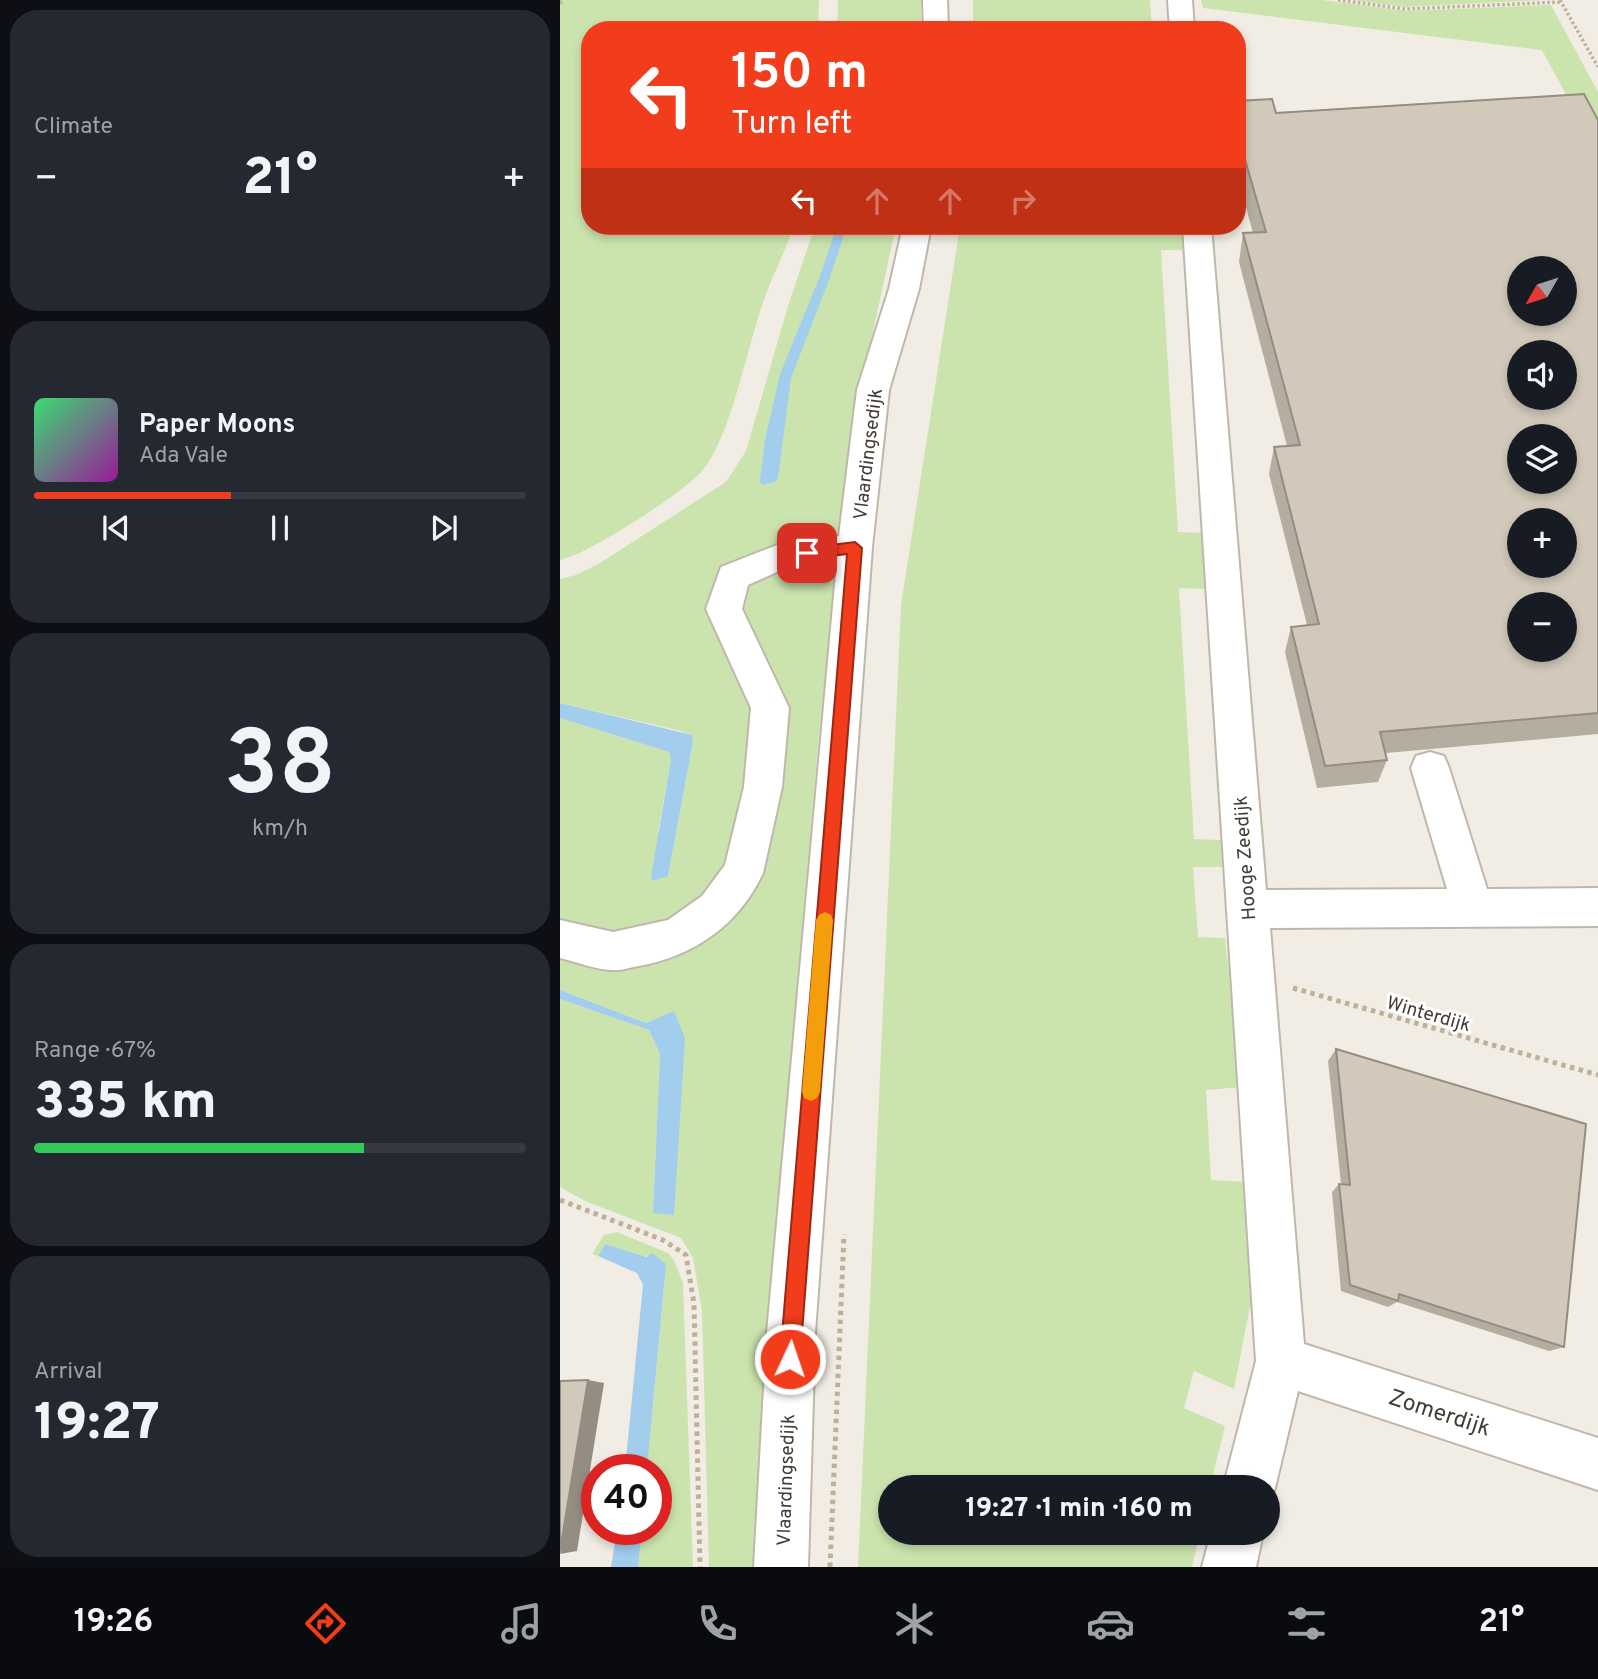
<!DOCTYPE html>
<meta charset="utf-8">
<style>
:root{--surface:#171b24;--page:#242831;--text:#f1f3f6;--muted:#9ea1a6;--line:#363941;--accent:#f13d1b}
body{margin:0;font-family:Overpass,sans-serif;background:var(--page);color:var(--text);height:100vh;display:flex;flex-direction:column;font-size:26px;white-space:nowrap}
*{box-sizing:border-box;margin:0}
p{font-size:23px;color:var(--muted)}
.icon{flex:none;width:38px;height:38px;fill:none;stroke:currentColor;stroke-width:2;stroke-linecap:round;stroke-linejoin:round}
.map{position:relative;flex:1;overflow:hidden}
.side{display:flex;flex-direction:column;gap:10px;padding:10px;background:#0d0f14;width:560px}
.side>*{flex:none}
.hud{position:absolute;left:21px;top:21px;width:665px;height:214px;border-radius:28px;box-shadow:0 4px 10px #0003;background:#f13d1b;color:#fff;overflow:hidden}
.needle{width:46px;rotate:231deg}
.tools{position:absolute;left:947px;top:256px;display:grid;gap:14px}
.tools a{display:grid;place-items:center;width:70px;height:70px;border-radius:50%;background:var(--surface);box-shadow:0 4px 10px #0003;font-size:35px}
.speed{position:absolute;left:21px;top:1454px;display:flex;gap:14px;font-size:35px;font-weight:700;text-align:center}
.speed>*{display:grid;place-content:center;width:91px;height:91px;border-radius:50%;background:var(--surface);box-shadow:0 4px 10px #0003;line-height:1}
.speed .limit{border:10px solid #d22;background:#fff;color:#111}
.pin{position:absolute;display:grid;place-items:center;width:60px;height:60px;color:#fff;margin:-30px;border-radius:14px;box-shadow:0 4px 10px #0006}
.me{position:absolute;width:77px;margin:-38px;rotate:3deg;stroke-linejoin:round;filter:drop-shadow(0 0 5px #0008)}
.turn{display:flex;align-items:center;gap:24px;height:147px;padding:0 35px;font-size:32px}
.turn .icon{width:91px;height:91px;stroke-width:2.5}
.turn b{display:block;font-size:49px;line-height:60px}
.lanes{display:flex;align-items:center;height:66px;padding:0 35px;background:#0003;justify-content:center;gap:35px;direction:ltr}
.lanes .off{opacity:.35}
.big{font-size:52px;font-weight:800;line-height:1.1}
.side .card{flex:1;display:flex;flex-direction:column;justify-content:center;gap:10px;min-width:0;padding:0 24px;border-radius:28px;background:var(--page)}
.side .dial{align-items:center;gap:0}
.dial b{font-size:91px;line-height:1}
.song{display:flex;align-items:center;gap:21px}
.cover{width:84px;height:84px;border-radius:10px;background:linear-gradient(135deg,hsl(140 70% 55%),hsl(300 70% 35%))}
.played{height:7px;border-radius:4px;background:linear-gradient(90deg,var(--accent) 40%,var(--line) 40%)}
.keys{display:flex;justify-content:space-around;direction:ltr}
.heat{display:flex;justify-content:space-between;align-items:center;font-size:38px;direction:ltr}
.charge{height:10px;border-radius:5px;background:linear-gradient(90deg,#34c759 67%,var(--line) 0)}
.trip{position:absolute;left:318px;top:1475px;width:402px;height:70px;border-radius:35px;background:var(--surface);box-shadow:0 4px 10px #0003;font-weight:800;line-height:70px;text-align:center}
.tabs{display:flex;height:112px;justify-content:space-around;align-items:center;background:#090b0e;color:var(--muted)}
.tabs .icon{width:49px;height:49px}
.tabs .on{color:var(--accent)}
.tabs b{font-size:32px;color:var(--text)}
main{display:flex;flex:1;min-height:0}
.map>svg:first-child{display:block}
.green{fill:#cbe4ae}
.water{fill:#a2cded}
.lines{fill:none;stroke-linecap:round;stroke-linejoin:round}
.minor-casing{stroke:#bfb8aa;stroke-width:4}
.path-far1{stroke:#bdb199;stroke-width:3.5;stroke-dasharray:2.5 2.5;stroke-linecap:butt}
.path{stroke:#bdb199;stroke-width:5;stroke-dasharray:4.5 4.5;stroke-linecap:butt}
.minor{fill:#fff;fill-rule:evenodd}
.wall{fill:#b5ada0}
.shaded-wall{fill:#938d82}
.building{fill:#d2c9ba;stroke:#938d82;stroke-width:2;fill-rule:evenodd}
.route{fill:#f13d1b;stroke:#9d2812;stroke-width:2}
.slow{fill:#f59e0b}
.labels{text-anchor:middle;stroke-width:6;stroke-linejoin:round;paint-order:stroke}
.street-label{font-size:19px;fill:#433d34;stroke:#fff}
.near-street-label{font-size:23px;fill:#433d34;stroke:#fff}
</style>
<main>
<section class="side">
<div class="card"><p>Climate</p>
<div class="heat"><a>−</a><b class="big">21°</b><a>+</a></div>
</div>
<div class="card">
<div class="song"><i class="cover"></i><div><b>Paper Moons</b><p>Ada Vale</p></div></div>
<div class="played"></div>
<div class="keys"><svg class="icon" aria-label="previous" viewBox="0 0 24 24"><path d="M18 5L8 12l10 7zM5 5v14"/></svg><svg class="icon" aria-label="pause" viewBox="0 0 24 24"><path d="M8 5v14M16 5v14"/></svg><svg class="icon" aria-label="next" viewBox="0 0 24 24"><path d="M6 5l10 7-10 7zM19 5v14"/></svg></div>
</div>
<div class="card dial"><b>38</b><p>km/h</p></div>
<div class="card"><p>Range · 67%</p><b class="big">335 km</b><div class="charge"></div></div>
<div class="card"><p>Arrival</p><b class="big">19:27</b></div>
</section>
<div class="map">
<svg width="1038" height="1567" viewBox="0 0 1038 1567">
<rect width="100%" height="100%" fill="#f1ede4"/>
<path class="green" d="M0,0h259l-1,30h-228v196h203c-7,26 -21,49 -29,74 -17,46 -32,134 -61,170 -18,22 -116,85 -143,90z
M278,0h83v30h-84z
M413,0h177l2,30h-179z
M641,0h121l84,11 145,-6 47,87v62l-56,-104 -339,-42z
M792,0h191l-138,7z
M255,226h81l-32,147 -21,153 -18,16 -99,32 29,136 -15,120 -24,57 -46,37 -49,10 -61,-10v-206l109,34 2,7 -13,73 10,44 25,-134 -1,-7 -15,-5 -117,-27v-124l16,-4 24,-12 126,-81 20,-31 42,-145z
M400,226h222l1,24h-22l17,282 26,1 1,56 -26,-1 15,251 27,1 1,27h-29l5,70 27,1 17,149 -36,3 5,90 33,2 7,119 -17,88 -40,-18 -10,37 41,18 -15,61 -319,1v45h309l-8,34h-334l43,-962z
M262,563l9,6 5,8 -17,156 -45,519 -15,315h-50l-7,-256 -9,-53 -12,-20 -96,-37 -25,-14v-188l89,31 11,24 -7,158 21,-201 -28,12 -86,-33v-37l132,-9 89,-194 -42,-137 6,-24 18,-17z
M57,1232l51,21 6,7 9,23 10,284h-55l4,-37h14v-60h-9l19,-206 -14,-10c-13,7 -34,-5 -47,-10l-7,12 -6,-2 12,-19z"/>
<path class="water" d="M277,226h10l-18,54 -38,98 -13,100 -4,4 -12,3 -2,-4 5,-41 15,-66 40,-98z
M0,703l132,32 1,7 -25,134 -15,5 -2,-4 20,-118 -2,-7 -109,-34z
M0,990l86,33 28,-12 11,27 -11,177 -21,-2 7,-159 -11,-24 -89,-31z
M45,1244l41,13 6,-4 14,11 -19,206h-22l18,-185 -6,-12 -39,-17z
M57,1530h25l-4,37h-27z"/>
<g class="lines">
<g class="minor-casing">
<path id="minor" d="M363,0h24l1,30h-24z
M608,0h24l2,30h-24z
M343,226h28l-12,63 -30,101 -17,157 -57,786 -7,234h-54l13,-234 70,-771 -60,10 -29,13 -6,24 47,99 -7,79 -19,86c-24,52 -69,83 -124,93 -8,1 -18,5 -26,4 -17,0 -36,-8 -53,-12v-38l53,12 55,-12 34,-24 23,-31 19,-78 7,-79 -45,-99 15,-42 56,-22 62,-9 18,-146 32,-101z
M623,226h28l55,664 181,-1 -36,-121 5,-12 14,-4 14,4 5,12 38,121 111,-1v38l-328,2 34,416 294,94v52l-300,-99 -23,97 -6,15v-15h-46l33,-127z
M651,1533h52l-7,34h-54z"/>
</g>
<path class="path-far1" d="M778,0l67,9 156,-7
M1000,0l38,67
M0,3l4,-3"/>
<path class="path" d="M733,988l305,87
M0,1200l103,40 23,15 8,49 6,263
M270,1567l14,-333"/>
<use href="#minor" class="minor"/>
</g>
<path class="wall" d="M677,101l39,12 322,7v614l-212,19 1,7 -9,22 -61,6 -32,-136 6,-25 16,-2 -38,-151 5,-27 13,-1 -48,-184 4,-29h10l-16,-59z
M776,1049l228,298 -15,4 -152,-49 -9,5 -47,-16 -9,-99 7,-8h2l-13,-123z"/>
<path class="shaded-wall" d="M28,1380l16,3 -27,168 -17,3z"/>
<path class="building" d="M1024,94l14,26v593l-218,19 7,28 -62,6 -34,-139 28,-3 -45,-177 26,-2 -57,-212 23,-1 -29,-100v-31l35,-2 4,14zM959,268h45v45h-45zM959,352h45v45h-45zM959,436h45v45h-45zM959,520h45v45h-45zM959,604h45v45h-45z
M776,1049l250,75 -22,223 -165,-53 -1,7 -48,-16 -11,-101 11,1z
M28,1380l-28,171v-170z"/>
<path class="route" d="M295,542l7,6 -62,811 -3,7 -7,3 -7,-3 -3,-7 67,-805 -40,5 -7,-6 7,-5z"/>
<path class="slow" d="M265,912l6,3 2,5 -13,172 -3,6 -6,3 -7,-3 -2,-6 14,-172 3,-5z"/>
<g class="labels">
<g class="street-label">
<text transform="translate(307 454) rotate(-83)" y="7">Vlaardingsedijk</text>
<text transform="translate(684 858) rotate(-94)" y="7">Hooge Zeedijk</text>
<text transform="translate(869 1013) rotate(16)" y="7">Winterdijk</text>
<text transform="translate(225 1480) rotate(-88)" y="7">Vlaardingsedijk</text>
</g>
<g class="near-street-label">
<text transform="translate(880 1412) rotate(18)" y="8">Zomerdijk</text>
</g>
</g>
</svg>
<div class="tools">
<a><svg class="needle" viewBox="-14 -14 28 28"><path d="M0-13l5 13h-10z" fill="#e53935"/><path d="M0 13l5-13h-10z" fill="#9ea1a6"/></svg></a>
<a><svg class="icon" aria-label="sound" viewBox="0 0 24 24"><path d="M4 9h4l5-4v14l-5-4H4zM17 9q2 3 0 6"/></svg></a>
<a><svg class="icon" aria-label="layers" viewBox="0 0 24 24"><path d="M12 4l9 5-9 5-9-5zM3 14l9 5 9-5"/></svg></a>
<a>+</a>
<a>−</a>
</div>
<div class="speed"><div class="limit">40</div></div>
<div class="pin" style="left:247px;top:553px;background:#d93025"><svg class="icon" aria-label="arrive" viewBox="0 0 24 24"><path d="M6 21V4h12l-3 4 3 4H6"/></svg></div>
<svg class="me" style="left:230px;top:1359px" viewBox="-20 -20 40 40"><circle r="17" fill="#f13d1b" stroke="#fff" stroke-width="3"/><path d="M0-11L8 9 0 5-8 9z" fill="#fff"/></svg>
<div class="trip">19:27 · 1 min · 160 m</div>
<div class="hud">
<div class="turn"><svg class="icon" aria-label="left" viewBox="0 0 24 24"><path d="M17 20v-9H6M10 6l-5 5 5 5"/></svg><div><b>150 m</b>Turn left</div></div>
<div class="lanes"><svg class="icon" aria-label="left" viewBox="0 0 24 24"><path d="M17 20v-9H6M10 6l-5 5 5 5"/></svg><svg class="icon off" aria-label="ahead" viewBox="0 0 24 24"><path d="M12 20V5M6 11l6-6 6 6"/></svg><svg class="icon off" aria-label="ahead" viewBox="0 0 24 24"><path d="M12 20V5M6 11l6-6 6 6"/></svg><svg class="icon off" aria-label="right" viewBox="0 0 24 24"><path d="M7 20v-9h11M14 6l5 5-5 5"/></svg></div>
</div>
</div>
</main>
<nav class="tabs">
<b>19:26</b>
<svg class="icon on" aria-label="directions" viewBox="0 0 24 24"><path d="M12 3l9 9-9 9-9-9zM9 14v-3h6M13 9l2 2-2 2"/></svg>
<svg class="icon" aria-label="music" viewBox="0 0 24 24"><path d="M9 18V5l10-2v13"/><circle cx="6" cy="18" r="3"/><circle cx="16" cy="16" r="3"/></svg>
<svg class="icon" aria-label="phone" viewBox="0 0 24 24"><path d="M5 4h4l2 5-3 2q2 4 5 5l2-3 5 2v4C11 20 4 13 5 4z"/></svg>
<svg class="icon" aria-label="climate" viewBox="0 0 24 24"><path d="M12 3v18M4 7l16 10M4 17L20 7"/></svg>
<svg class="icon" aria-label="car" viewBox="0 0 24 24"><path d="M5 17H2v-5l4-1 3-4h7l3 4 3 1v5h-3M9 17h6M6 11h13"/><circle cx="7" cy="17" r="2"/><circle cx="17" cy="17" r="2"/></svg>
<svg class="icon" aria-label="filters" viewBox="0 0 24 24"><path d="M4 7h16M4 17h16"/><circle cx="9" cy="7" r="2"/><circle cx="15" cy="17" r="2"/></svg>
<b>21°</b>
</nav>
